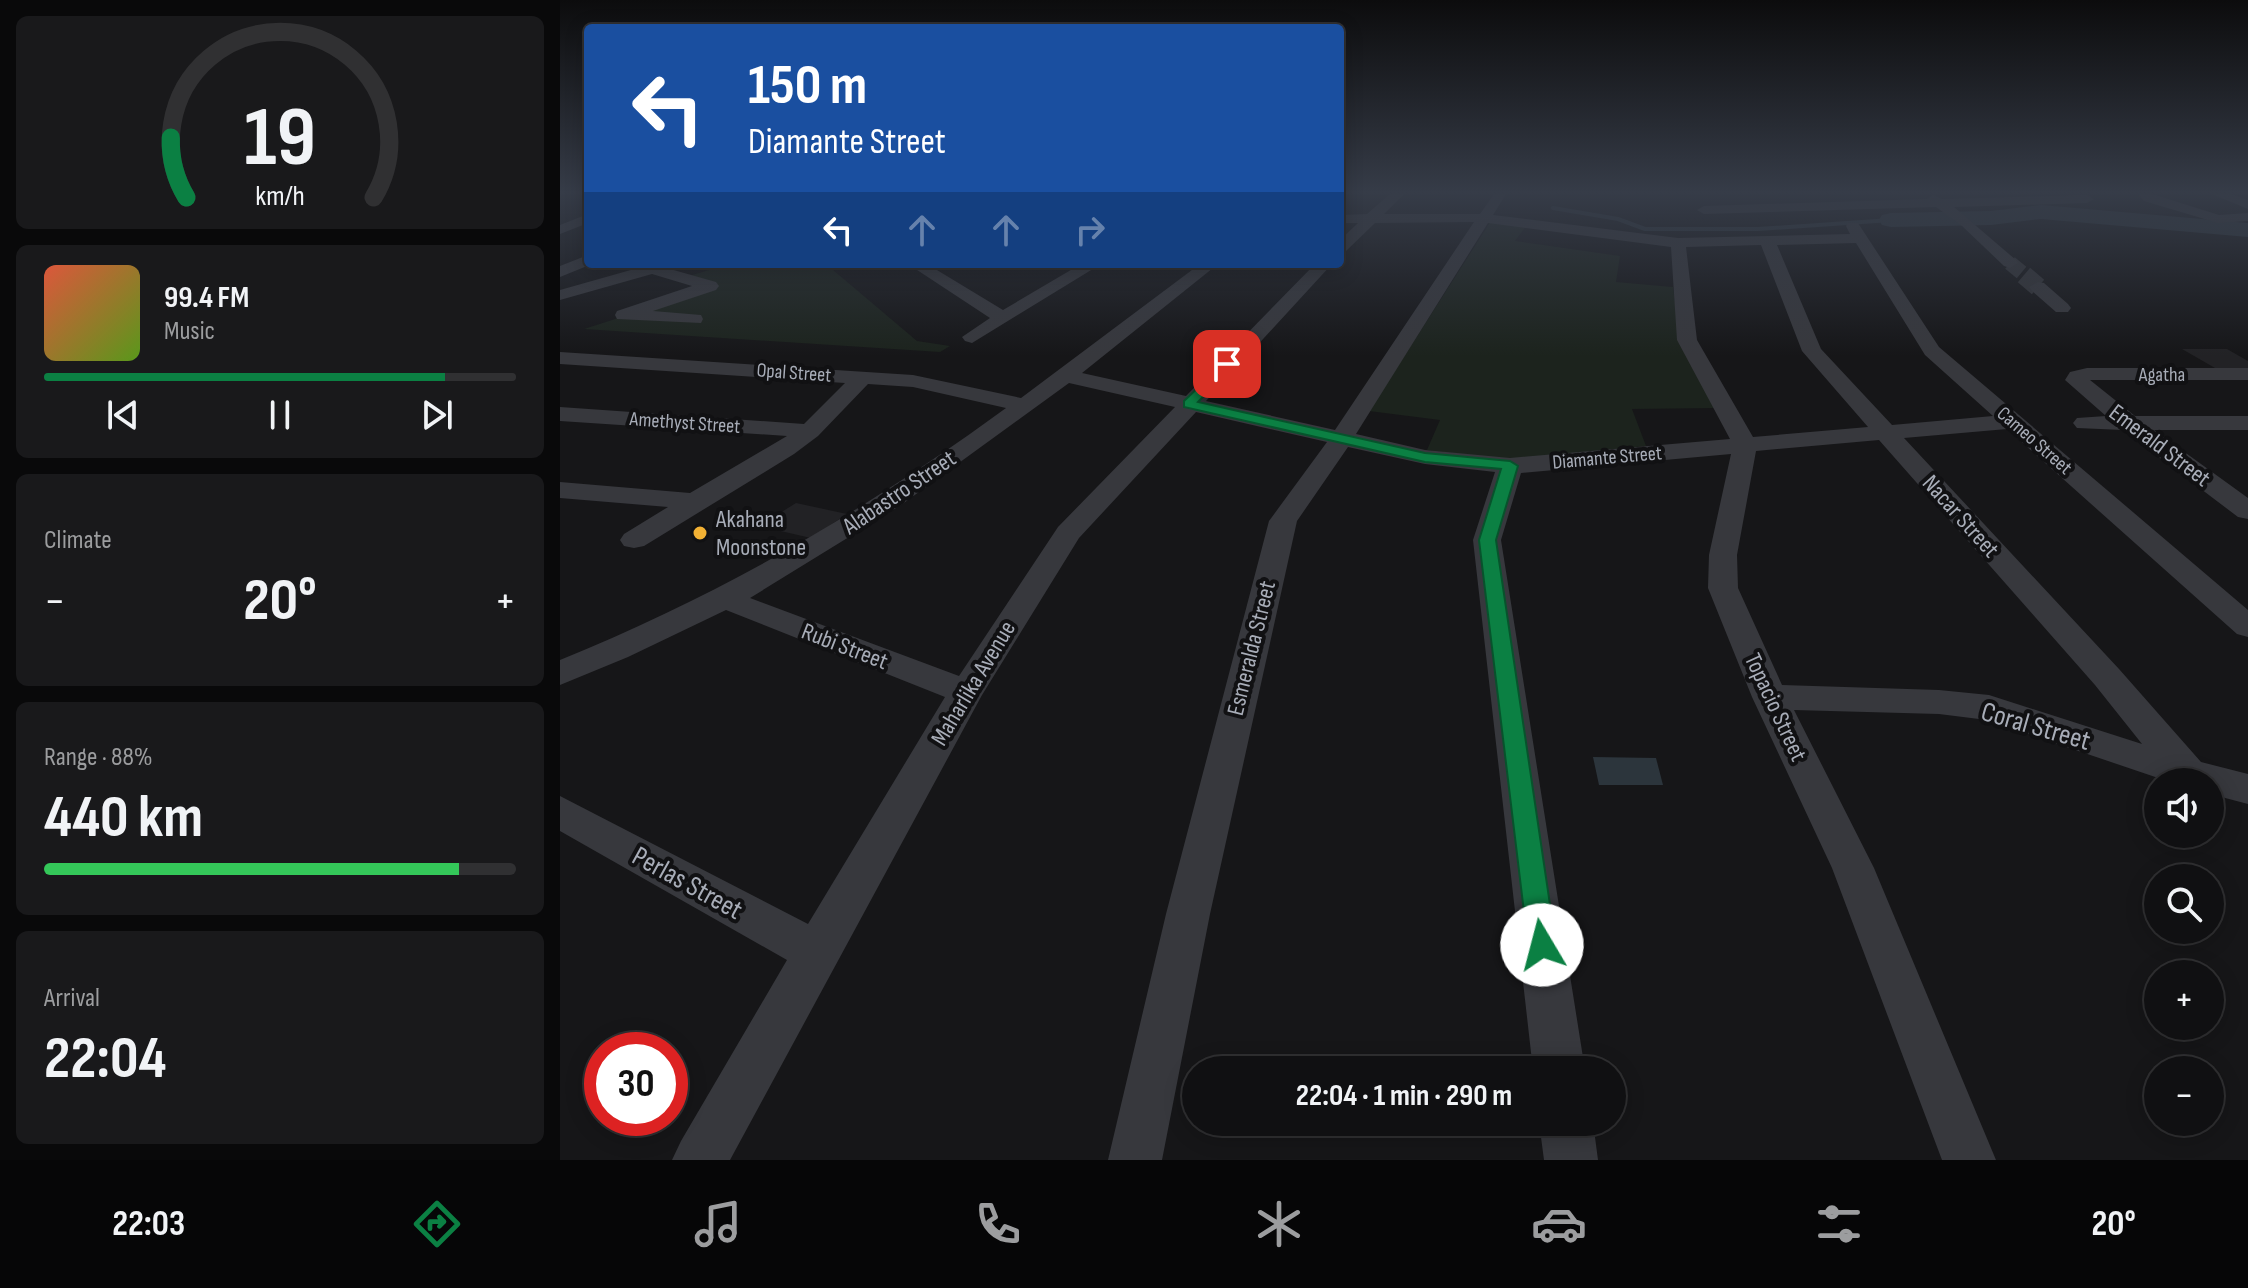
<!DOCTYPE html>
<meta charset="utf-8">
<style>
:root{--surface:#101012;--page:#19191b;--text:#f1f3f6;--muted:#9c9d9f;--line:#303032;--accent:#0b8043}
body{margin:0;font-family:"Sofia Sans Condensed",sans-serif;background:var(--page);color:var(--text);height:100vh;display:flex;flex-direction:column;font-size:30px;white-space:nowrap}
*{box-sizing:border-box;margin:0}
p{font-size:26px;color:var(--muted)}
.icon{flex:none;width:44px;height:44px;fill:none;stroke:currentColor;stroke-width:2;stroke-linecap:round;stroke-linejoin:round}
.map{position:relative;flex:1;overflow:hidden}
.panel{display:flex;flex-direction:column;gap:16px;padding:16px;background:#09090a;width:560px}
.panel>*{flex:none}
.guide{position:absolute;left:24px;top:24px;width:760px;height:244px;border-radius:8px;box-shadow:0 4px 20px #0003,0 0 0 2px var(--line);background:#1a4fa0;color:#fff;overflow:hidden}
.buttons{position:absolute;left:1584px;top:768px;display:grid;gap:16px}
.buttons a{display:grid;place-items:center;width:80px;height:80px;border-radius:50%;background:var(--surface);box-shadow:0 4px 20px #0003,0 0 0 2px var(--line);font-size:40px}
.speed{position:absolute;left:24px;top:1032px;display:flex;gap:16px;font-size:40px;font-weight:700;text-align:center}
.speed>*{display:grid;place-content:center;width:104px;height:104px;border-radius:50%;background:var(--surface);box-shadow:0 4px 20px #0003,0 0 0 2px var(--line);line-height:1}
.speed .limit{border:12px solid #d22;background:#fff;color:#111}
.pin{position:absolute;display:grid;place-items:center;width:68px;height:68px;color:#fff;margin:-34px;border-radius:16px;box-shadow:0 4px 12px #0006}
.me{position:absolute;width:88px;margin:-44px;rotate:352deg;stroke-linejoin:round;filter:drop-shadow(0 0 6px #0008)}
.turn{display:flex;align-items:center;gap:28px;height:168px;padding:0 32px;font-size:36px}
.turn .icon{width:104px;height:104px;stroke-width:2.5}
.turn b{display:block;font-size:56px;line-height:68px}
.lanes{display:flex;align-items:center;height:76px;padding:0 32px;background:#0003;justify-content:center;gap:40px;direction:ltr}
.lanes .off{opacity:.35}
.big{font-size:60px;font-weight:700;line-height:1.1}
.panel .tile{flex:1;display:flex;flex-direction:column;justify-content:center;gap:12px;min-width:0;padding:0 28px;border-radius:12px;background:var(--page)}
.panel .dial{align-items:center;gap:0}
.dial svg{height:208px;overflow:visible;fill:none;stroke:var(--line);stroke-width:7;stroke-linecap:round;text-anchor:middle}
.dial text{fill:var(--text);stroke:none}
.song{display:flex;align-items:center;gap:24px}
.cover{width:96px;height:96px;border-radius:12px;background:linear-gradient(135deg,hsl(10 70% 55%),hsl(90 70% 35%))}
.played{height:8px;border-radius:4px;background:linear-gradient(90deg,var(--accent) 85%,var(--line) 85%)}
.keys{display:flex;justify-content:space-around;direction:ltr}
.heat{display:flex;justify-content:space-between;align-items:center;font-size:44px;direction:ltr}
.charge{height:12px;border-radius:6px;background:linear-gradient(90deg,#34c759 88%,var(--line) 0)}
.trip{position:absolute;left:622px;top:1056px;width:444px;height:80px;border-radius:40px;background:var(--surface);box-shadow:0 4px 20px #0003,0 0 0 2px var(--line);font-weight:700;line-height:80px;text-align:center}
.dock{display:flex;height:128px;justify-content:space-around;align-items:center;background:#060607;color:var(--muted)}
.dock .icon{width:56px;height:56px}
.dock .current{color:var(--accent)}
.dock b{font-size:36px;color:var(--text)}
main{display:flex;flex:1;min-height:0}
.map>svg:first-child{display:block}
.built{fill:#222225}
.green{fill:#1c231d}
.water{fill:#2c353c}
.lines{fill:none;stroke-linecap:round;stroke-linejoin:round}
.stream{stroke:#2c353c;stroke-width:4}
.river{fill:#2c353c;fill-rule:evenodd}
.minor-tunnel-far1{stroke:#333438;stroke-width:15;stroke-dasharray:15 8;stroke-linecap:butt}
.minor-tunnel{stroke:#333438;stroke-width:19;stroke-dasharray:19 10;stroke-linecap:butt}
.minor{fill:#37383d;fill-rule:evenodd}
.route{fill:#0b8043;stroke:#07532c;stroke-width:2}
.poi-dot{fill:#f2b134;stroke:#111113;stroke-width:3}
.labels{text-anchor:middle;stroke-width:8;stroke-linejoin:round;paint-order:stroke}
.far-street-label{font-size:20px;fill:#a8adb8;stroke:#111113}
.street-label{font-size:24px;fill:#a8adb8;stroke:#111113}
.poi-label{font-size:24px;fill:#a8adb8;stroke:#111113;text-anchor:start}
.near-street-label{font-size:28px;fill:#a8adb8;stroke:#111113}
</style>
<main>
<section class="panel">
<div class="tile dial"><svg viewBox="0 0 100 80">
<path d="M14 69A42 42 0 1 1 86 69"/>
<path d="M14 69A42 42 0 0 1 8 46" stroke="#0b8043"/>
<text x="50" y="56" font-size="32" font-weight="700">19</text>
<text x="50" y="72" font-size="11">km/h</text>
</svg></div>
<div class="tile">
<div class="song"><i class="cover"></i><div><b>99.4 FM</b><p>Music</p></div></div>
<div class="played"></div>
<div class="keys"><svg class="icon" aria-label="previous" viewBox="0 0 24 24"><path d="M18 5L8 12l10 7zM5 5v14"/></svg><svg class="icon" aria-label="pause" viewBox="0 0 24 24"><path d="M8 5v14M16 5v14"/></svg><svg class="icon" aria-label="next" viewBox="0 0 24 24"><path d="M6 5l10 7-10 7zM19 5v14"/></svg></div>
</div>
<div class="tile"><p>Climate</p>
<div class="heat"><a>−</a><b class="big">20°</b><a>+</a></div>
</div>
<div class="tile"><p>Range · 88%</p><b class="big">440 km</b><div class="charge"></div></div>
<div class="tile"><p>Arrival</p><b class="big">22:04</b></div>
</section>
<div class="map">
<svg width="1688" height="1160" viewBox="0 0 1688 1160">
<rect width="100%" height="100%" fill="#161618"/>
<path class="built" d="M1622,349h45l21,12v7h-33z
M236,503l51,11 -36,24 -52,-12z"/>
<path class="green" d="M931,221l36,4 -12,16 105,15 -4,26 57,5 6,45 38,76 -85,1 14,37 -138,14 -81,-10 13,-30 -71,-9z
M169,264h97l91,77 33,5 -10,6 -356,-23 125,-40 -20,-13z"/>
<path class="water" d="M1033,757l63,1 7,27h-64z"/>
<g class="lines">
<path class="stream" d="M993,208l65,11 27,10h113l133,-9"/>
<path class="river" d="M1481,205l207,18v14l-207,-18 -50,6 -100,2 -9,-2 -3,-5 3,-5 9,-2 100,-2z"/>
<path class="minor-tunnel-far1" d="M1450,263l17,14"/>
<path class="minor-tunnel" d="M1464,275l14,12"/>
<path class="minor" d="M830,194h14l-20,20h96l14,-20h12l-13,21 185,23 172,-4 -4,-8 2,-3h10l81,124 309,263v27l-11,-3 -230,-205 -103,9 215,231 82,93 47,12v30l-38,-10v-12h-40l-183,-62 -48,-6 -145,-4 80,158 122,292h-54l-110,-292 -80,-171 -44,-109 1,-33 22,-101 -210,19 -20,67 84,530h-52l-60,-530 22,-68 -70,-8 -77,-17 -51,74 -87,393 -48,246h-54l58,-246 103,-393 58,-79 -131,-30 -117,126 -97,157 -252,465h-58l9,-19 106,-181 -227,-129v-35l248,128 137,-227 -219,-87 -98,47 -68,28v-25c162,-66 305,-149 446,-252l-93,-21 -45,-3 -50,52 -24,18 -150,92 -10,2 -10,-2 -4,-6 4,-6 44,-27 -108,-9v-16l130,11 97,-57 -227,-15v-14l244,17 41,-41 -285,-19v-12l353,23 108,23 179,-134h18l-136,109 104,23 129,-132h17l-126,137 129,29 139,-208 -99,1 -29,28 -6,2v-13l18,-17h-18v-8l27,-1zM928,223l183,24 6,93 53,99 -220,19 -85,-8 -69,-16zM1296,243l69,112 68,61 -101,9 -71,-76 -44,-104zM1201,245l41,106 66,76 -115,10 -56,-97 -11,-93zM509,383l106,24 -117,120 -99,149 -209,-78 151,-93zM1319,440l216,245 47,59 -153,-49 -50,-5 -157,-5 -44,-97 -1,-33 19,-104z
M1578,194h14l67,21 29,-2v8l-30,2 -74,-22z
M1652,194h19l17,6v9z
M1373,195l9,4 145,-4 7,4 -7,4 -133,4 62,53 2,3 -8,5 -6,-2 -43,-41 -25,-18 -232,7 -7,-4 7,-4 223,-7z
M28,214v9l-28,11v-9z
M28,255v9h4l-32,13v-11z
M92,264h26l-8,5 46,13 3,4 -3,4 -63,21 48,4 2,4 -2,4 -84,-4 -2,-4 2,-4 75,-25 -40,-12 -92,26v-10z
M348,264h19l76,46 78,-46h20l-129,79 -7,-2 -3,-4 28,-19z
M1478,282l6,1 24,21 3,4 -3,4h-12l-24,-21 -3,-4z
M1527,368h161v12h-158l45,36h113v14h-94l94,68v21l-10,-2 -115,-87 -46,-2 -4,-5 4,-5 29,-2 -41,-36 5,-8z
M979,1122h54l5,38h-54z"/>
</g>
<linearGradient id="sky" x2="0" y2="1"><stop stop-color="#0c0c0d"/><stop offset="0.54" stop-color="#363c48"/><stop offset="1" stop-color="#363c48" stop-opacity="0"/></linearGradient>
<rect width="1688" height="356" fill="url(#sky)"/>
<path class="route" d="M667,360l5,1v6l-34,35 227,51 85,8 8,5 -22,74 60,405 -4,9 -10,4 -10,-4 -4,-9 -49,-405 22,-71 -76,-7 -241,-55v-6z"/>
<circle class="poi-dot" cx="140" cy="533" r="8"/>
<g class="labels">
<g class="far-street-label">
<text transform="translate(234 372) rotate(4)" y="7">Opal Street</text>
<text x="1602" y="381">Agatha</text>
<text transform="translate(125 422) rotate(4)" y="7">Amethyst Street</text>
<text transform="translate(1475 440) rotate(41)" y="7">Cameo Street</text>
<text transform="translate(1047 457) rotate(-5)" y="7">Diamante Street</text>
</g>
<g class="street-label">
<text transform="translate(1600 445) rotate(37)" y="8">Emerald Street</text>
<text transform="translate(339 492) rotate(-34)" y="8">Alabastro Street</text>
<text transform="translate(1401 516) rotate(48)" y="8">Nacar Street</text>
<text transform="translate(285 646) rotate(21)" y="8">Rubi Street</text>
<text transform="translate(691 648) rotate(-76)" y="8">Esmeralda Street</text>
<text transform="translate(413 683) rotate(-59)" y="8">Maharlika Avenue</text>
<text transform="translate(1216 707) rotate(65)" y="8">Topacio Street</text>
</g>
<g class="poi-label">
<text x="156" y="527">Akahana<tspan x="156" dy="28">Moonstone</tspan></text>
</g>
<g class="near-street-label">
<text transform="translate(1476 725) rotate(16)" y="10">Coral Street</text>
<text transform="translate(128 882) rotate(29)" y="10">Perlas Street</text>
</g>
</g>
</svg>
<div class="buttons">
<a><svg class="icon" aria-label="sound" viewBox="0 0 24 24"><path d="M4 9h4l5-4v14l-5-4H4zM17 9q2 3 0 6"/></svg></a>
<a><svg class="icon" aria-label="search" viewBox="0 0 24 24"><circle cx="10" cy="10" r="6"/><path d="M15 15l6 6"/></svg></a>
<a>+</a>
<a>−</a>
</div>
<div class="speed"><div class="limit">30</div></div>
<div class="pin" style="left:667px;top:364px;background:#d93025"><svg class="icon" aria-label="arrive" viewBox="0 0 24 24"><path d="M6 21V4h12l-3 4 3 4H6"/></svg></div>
<svg class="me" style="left:982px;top:945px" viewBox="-20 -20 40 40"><circle r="19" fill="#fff"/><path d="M0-13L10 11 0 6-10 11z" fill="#0b8043"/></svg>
<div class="trip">22:04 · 1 min · 290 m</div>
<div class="guide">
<div class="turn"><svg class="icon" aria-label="left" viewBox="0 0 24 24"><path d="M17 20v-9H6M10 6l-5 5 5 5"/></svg><div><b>150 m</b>Diamante Street</div></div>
<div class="lanes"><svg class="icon" aria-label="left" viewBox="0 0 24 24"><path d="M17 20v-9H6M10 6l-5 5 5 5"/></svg><svg class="icon off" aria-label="ahead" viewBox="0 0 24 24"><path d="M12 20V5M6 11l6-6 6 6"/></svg><svg class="icon off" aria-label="ahead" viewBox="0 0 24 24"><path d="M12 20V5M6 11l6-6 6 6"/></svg><svg class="icon off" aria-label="right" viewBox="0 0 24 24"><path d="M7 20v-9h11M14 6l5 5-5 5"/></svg></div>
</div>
</div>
</main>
<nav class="dock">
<b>22:03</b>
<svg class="icon current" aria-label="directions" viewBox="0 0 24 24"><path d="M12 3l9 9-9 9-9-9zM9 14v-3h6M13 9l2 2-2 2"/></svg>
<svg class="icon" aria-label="music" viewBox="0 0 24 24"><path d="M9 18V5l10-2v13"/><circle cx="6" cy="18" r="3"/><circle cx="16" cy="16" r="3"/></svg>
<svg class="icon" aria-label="phone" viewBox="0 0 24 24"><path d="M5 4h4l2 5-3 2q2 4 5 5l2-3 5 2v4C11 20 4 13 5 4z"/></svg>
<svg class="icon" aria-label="climate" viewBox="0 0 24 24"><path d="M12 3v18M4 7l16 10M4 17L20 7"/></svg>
<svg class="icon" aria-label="car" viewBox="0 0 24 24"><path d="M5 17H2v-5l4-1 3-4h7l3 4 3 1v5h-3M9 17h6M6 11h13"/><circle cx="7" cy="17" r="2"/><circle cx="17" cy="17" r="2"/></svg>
<svg class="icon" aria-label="filters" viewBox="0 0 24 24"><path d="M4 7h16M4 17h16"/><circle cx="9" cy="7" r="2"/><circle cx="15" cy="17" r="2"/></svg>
<b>20°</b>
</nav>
